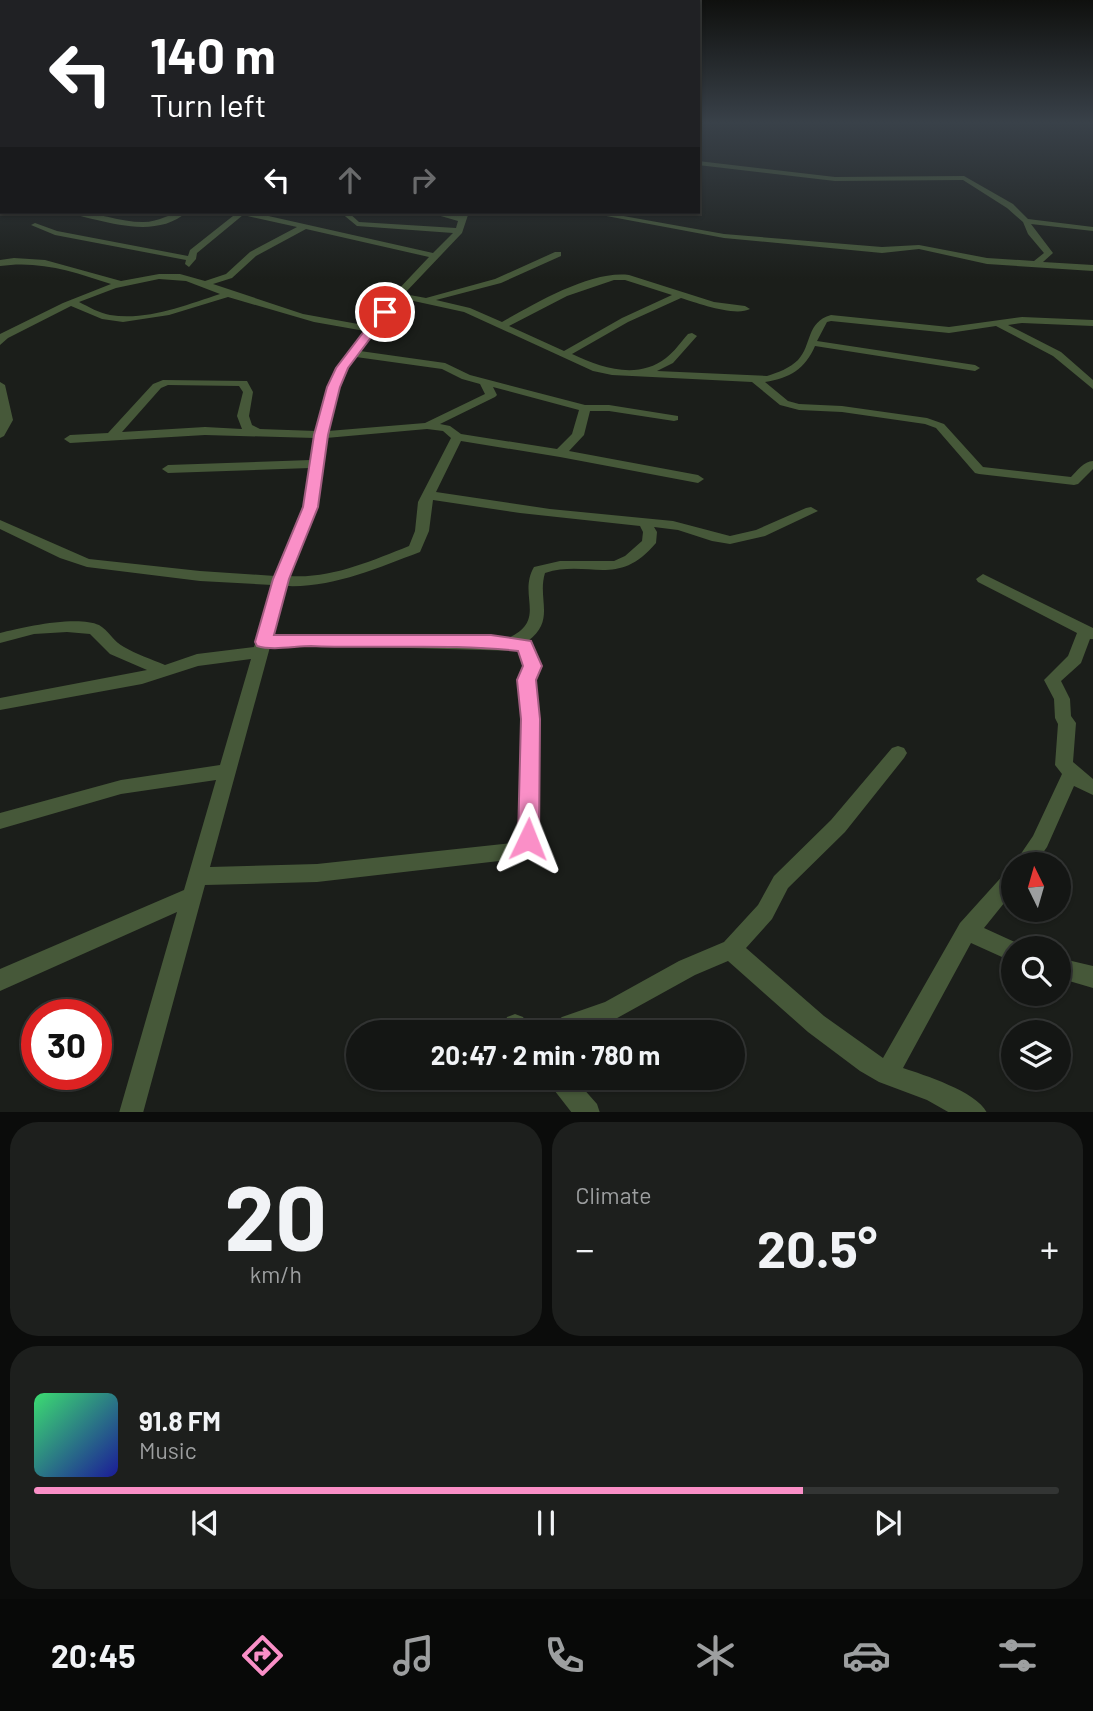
<!DOCTYPE html>
<meta charset="utf-8">
<style>
:root{--surface:#141614;--page:#1d1f1d;--text:#f1f3f6;--muted:#9d9fa0;--line:#333534;--accent:#fa8fc7}
body{margin:0;font-family:Barlow,sans-serif;background:var(--page);color:var(--text);height:100vh;display:flex;flex-direction:column;font-size:26px;white-space:nowrap}
*{box-sizing:border-box;margin:0}
p{font-size:23px;color:var(--muted)}
.icon{flex:none;width:38px;height:38px;fill:none;stroke:currentColor;stroke-width:2;stroke-linecap:round;stroke-linejoin:round}
.map{position:relative;height:1112px;overflow:hidden}
.drawer{display:flex;flex-direction:column;gap:10px;padding:10px;background:#0b0c0b;flex:1}
.drawer>*{flex:none}
.hud{position:absolute;left:0px;top:0px;width:700px;height:214px;box-shadow:0 2px 5px #0004,0 0 0 2px var(--line);background:#202124;color:#fff;overflow:hidden}
.needle{width:46px;rotate:355deg}
.fabs{position:absolute;left:1001px;top:852px;display:grid;gap:14px}
.fabs a{display:grid;place-items:center;width:70px;height:70px;border-radius:50%;background:var(--surface);box-shadow:0 2px 5px #0004,0 0 0 2px var(--line);font-size:35px}
.speed{position:absolute;left:21px;top:999px;display:flex;gap:14px;font-size:35px;font-weight:700;text-align:center}
.speed>*{display:grid;place-content:center;width:91px;height:91px;border-radius:50%;background:var(--surface);box-shadow:0 2px 5px #0004,0 0 0 2px var(--line);line-height:1}
.speed .limit{border:10px solid #d22;background:#fff;color:#111}
.pin{position:absolute;display:grid;place-items:center;width:60px;height:60px;color:#fff;margin:-30px;border:4px solid #fff;border-radius:50%;box-shadow:0 2px 7px #0007}
.me{position:absolute;width:77px;margin:-38px;rotate:2deg;stroke-linejoin:round;filter:drop-shadow(0 0 5px #0008)}
.turn{display:flex;align-items:center;gap:24px;height:147px;padding:0 35px;font-size:32px}
.turn .icon{width:91px;height:91px;stroke-width:2.5}
.turn b{display:block;font-size:49px;line-height:60px}
.lanes{display:flex;align-items:center;height:66px;padding:0 35px;background:#0003;justify-content:center;gap:35px;direction:ltr}
.lanes .off{opacity:.35}
.big{font-size:52px;font-weight:700;line-height:1.1}
.drawer .card{flex:1;display:flex;flex-direction:column;justify-content:center;gap:10px;min-width:0;padding:0 24px;border-radius:28px;background:var(--page)}
.drawer .dial{align-items:center;gap:0}
.dial b{font-size:91px;line-height:1}
.song{display:flex;align-items:center;gap:21px}
.cover{width:84px;height:84px;border-radius:10px;background:linear-gradient(135deg,hsl(140 70% 55%),hsl(240 70% 35%))}
.played{height:7px;border-radius:4px;background:linear-gradient(90deg,var(--accent) 75%,var(--line) 75%)}
.keys{display:flex;justify-content:space-around;direction:ltr}
.heat{display:flex;justify-content:space-between;align-items:center;font-size:38px;direction:ltr}
.drawer .tiles{flex:1;display:grid;gap:10px;grid-template-columns:1fr 1fr}
.card:last-child{grid-column:span 2}
.trip{position:absolute;left:346px;top:1020px;width:399px;height:70px;border-radius:35px;background:var(--surface);box-shadow:0 2px 5px #0004,0 0 0 2px var(--line);font-weight:700;line-height:70px;text-align:center}
.tabs{display:flex;height:112px;justify-content:space-around;align-items:center;background:#080908;color:var(--muted)}
.tabs .icon{width:49px;height:49px}
.tabs .active{color:var(--accent)}
.tabs b{font-size:32px;color:var(--text)}
.map>svg:first-child{display:block}
.lines{fill:none;stroke-linecap:round;stroke-linejoin:round}
.minor{fill:#465839;fill-rule:evenodd}
.route{fill:#fa8fc7;stroke:#a25d81;stroke-width:2}
</style>
<div class="map">
<svg width="1093" height="1113" viewBox="0 0 1093 1113">
<rect width="100%" height="100%" fill="#1b1e1a"/>
<g class="lines">
<path class="minor" d="M0,152h2v4h-2z
M698,161l137,16 129,-1 49,28 15,15 65,8v4l-62,-7 22,29 -10,9 50,3v6l-106,-7 -68,-15 -37,4 -158,-15 -139,-26h16l123,22 158,13 37,-2 68,13 47,3 10,-8 -16,-19 -5,-12 -16,-14 -44,-28 -128,1 -137,-16z
M70,212c25,-1 49,10 73,10 17,0 30,-11 44,-10 -25,22 -61,15 -90,8 -9,-2 -19,-4 -27,-8z
M238,212h13l182,41 20,-20 -96,-7 -17,-14h8l11,10 97,6 2,-7 -31,-9h13l20,4 1,-4h8l-7,21 -58,61 22,4 69,-19 60,-27h6v4l-60,27 -65,17 34,8 32,14c32,-18 89,-52 127,-47l85,27 31,4 5,3c-15,8 -53,-6 -69,-11l-53,24 -56,32c29,14 66,26 94,4 8,-6 15,-16 22,-24l4,-1 5,3 -24,27 -16,8 110,5c10,-3 23,-8 31,-16 14,-15 8,-38 33,-45l118,12 73,-10 71,3v6l-71,-3 -14,2 53,27 32,28v9l-40,-33 -57,-30 -47,7 -118,-12 -4,1 -10,19 158,24 5,3 -5,3 -160,-25c-10,23 -25,32 -50,36l23,19 11,3 43,2 85,12 17,6 39,43 88,10c6,-6 13,-16 22,-16v8l-15,15 -4,1 -95,-11 -4,-1 -39,-45 -11,-4 -83,-12 -43,-2 -19,-5 -28,-23 -140,-7 -19,-4 -129,-59 -64,-14 -40,53 85,12 25,12 115,30h24l69,11v4l-4,1 -65,-10h-19l-6,24 -15,16 129,24 6,4 -6,4 -138,-26 -99,-16 -25,51 114,17 123,12 57,15 26,-6 50,-22 5,-1 7,4 -53,25 -35,8 -18,-3 -34,-11 -24,-3 3,5 -1,11c-39,46 -66,16 -111,30 -8,26 11,47 -17,68l5,5 8,20 -6,14 4,39v120c-5,9 -12,17 -22,20l-200,23 -112,3 -62,228h-24l58,-201 -177,79v-22l184,-79 32,-110 -95,14 -121,35v-16l121,-33 99,-15 31,-106 -53,7 -56,18 -142,26v-12l147,-28 -37,-16 -20,-20 -23,-2 -33,2 -34,9v-10c22,-6 78,-18 99,-8 9,5 15,17 25,22 12,7 27,12 41,18l32,-11 57,-7 18,-62 -72,-4 -113,-14 -27,-9 -60,-29v-9l89,39 111,12 75,5 28,-69 7,-39 -142,5 -6,-4 6,-4 143,-5 4,-22 -110,-3 -135,8 -6,-4 6,-4 38,-2 45,-49 10,-4 84,1 6,11 -4,24 3,9 8,4 56,2 13,-44 8,-19 28,-37 -51,-9 -86,-25 -59,18 -46,7 -21,-3 -31,-13 -63,32 -8,7v-11l63,-31 48,-19c-36,-12 -72,-24 -111,-18v-6l14,-2 31,2 76,21 38,-7h21l25,7 21,-7 24,-22 47,-25 -54,-12 -46,38 -1,6 -7,8 -4,-3 1,-4 -131,-25 -24,-10 4,-2 22,8 131,25 2,-6zM306,229l123,28 -34,36 -26,33 -66,-12 -90,-30 19,-6 24,-22zM159,279l27,2 34,13c-34,11 -73,27 -110,21 -11,-2 -21,-8 -31,-13l37,-14zM614,280h11l47,15 -50,23 -58,33 -55,-25 58,-30zM356,357l86,12 20,10 18,5 5,10 -60,29 -97,8c7,-26 11,-52 28,-74zM168,385l71,1 4,6 -6,24 5,13 -37,-2 -83,5 39,-44zM493,387l86,23 -7,24 -15,15 -96,-15 -11,-8 -10,-2 55,-27 2,-2zM427,429l16,2 8,7 -33,64 -3,29 -6,15c-38,15 -78,33 -120,30l28,-69 9,-69zM433,500l87,13 120,13 3,6 -1,9 -17,15 -11,5h-54l-26,6c-17,29 15,54 -28,72l-233,-4 13,-49c47,2 91,-18 134,-34l9,-21zM302,645l217,6 6,15 -6,14 4,39 -4,117 -7,7 -195,21 -107,3 60,-220z
M0,382l5,3 8,35 -9,16 -4,2z
M983,574l110,54v11h-3l-9,24 -20,18 9,18 1,17 5,7 -3,39 20,17v16l-19,-9 -27,61 -12,17h-21l19,-28 29,-62 -7,-9 3,-41 -3,-6 -1,-19 -10,-19 24,-24 9,-23 -99,-51 -2,-3z
M898,746l6,2 3,5 -3,5 -59,74 -57,56 -16,31 -26,29 78,68 59,42 77,-135 46,-51 7,-3v23l-29,36 37,17 1,3h-9v14l-42,-19 -68,125c21,7 75,24 84,45h-37l-23,-13 -48,-18 -19,-11 -52,-39 -80,-71 -33,14 -85,47 -29,10h-32l3,-8 10,-7 43,-15 74,-41 45,-19 34,-37 16,-29 57,-56 61,-72z
M1059,958l34,8v22l-34,-10z
M515,1014l8,3 9,15h-25l-3,-7 3,-8z
M547,1078h27l23,26 3,9h-28l-21,-27z"/>
</g>
<linearGradient id="sky" x2="0" y2="1"><stop stop-color="#0f100e"/><stop offset="0.44" stop-color="#394149"/><stop offset="1" stop-color="#394149" stop-opacity="0"/></linearGradient>
<rect width="1093" height="279" fill="url(#sky)"/>
<path class="route" d="M381,309l9,3 -42,56 -8,19 -12,48 -10,72 -29,72 -15,56h217l40,6 11,25 -6,14 4,39 -1,120 -3,7 -8,2 -7,-2 -3,-7 3,-120 -4,-39 6,-14 -5,-15c-65,-8 -140,-2 -207,-5 -16,0 -38,5 -54,0l-2,-4 18,-63 30,-72 11,-72 13,-48 9,-19z"/>
</svg>
<div class="fabs">
<a><svg class="needle" viewBox="-14 -14 28 28"><path d="M0-13l5 13h-10z" fill="#e53935"/><path d="M0 13l5-13h-10z" fill="#9d9fa0"/></svg></a>
<a><svg class="icon" aria-label="search" viewBox="0 0 24 24"><circle cx="10" cy="10" r="6"/><path d="M15 15l6 6"/></svg></a>
<a><svg class="icon" aria-label="layers" viewBox="0 0 24 24"><path d="M12 4l9 5-9 5-9-5zM3 14l9 5 9-5"/></svg></a>
</div>
<div class="speed"><div class="limit">30</div></div>
<div class="pin" style="left:385px;top:312px;background:#d93025"><svg class="icon" aria-label="arrive" viewBox="0 0 24 24"><path d="M6 21V4h12l-3 4 3 4H6"/></svg></div>
<svg class="me" style="left:528px;top:839px" viewBox="-20 -20 40 40"><path d="M0-17L14 15 0 8-14 15z" fill="#fa8fc7" stroke="#fff" stroke-width="4"/></svg>
<div class="trip">20:47 · 2 min · 780 m</div>
<div class="hud">
<div class="turn"><svg class="icon" aria-label="left" viewBox="0 0 24 24"><path d="M17 20v-9H6M10 6l-5 5 5 5"/></svg><div><b>140 m</b>Turn left</div></div>
<div class="lanes"><svg class="icon" aria-label="left" viewBox="0 0 24 24"><path d="M17 20v-9H6M10 6l-5 5 5 5"/></svg><svg class="icon off" aria-label="ahead" viewBox="0 0 24 24"><path d="M12 20V5M6 11l6-6 6 6"/></svg><svg class="icon off" aria-label="right" viewBox="0 0 24 24"><path d="M7 20v-9h11M14 6l5 5-5 5"/></svg></div>
</div>
</div>
<section class="drawer">
<div class="tiles">
<div class="card dial"><b>20</b><p>km/h</p></div>
<div class="card"><p>Climate</p>
<div class="heat"><a>−</a><b class="big">20.5°</b><a>+</a></div>
</div>
<div class="card">
<div class="song"><i class="cover"></i><div><b>91.8 FM</b><p>Music</p></div></div>
<div class="played"></div>
<div class="keys"><svg class="icon" aria-label="previous" viewBox="0 0 24 24"><path d="M18 5L8 12l10 7zM5 5v14"/></svg><svg class="icon" aria-label="pause" viewBox="0 0 24 24"><path d="M8 5v14M16 5v14"/></svg><svg class="icon" aria-label="next" viewBox="0 0 24 24"><path d="M6 5l10 7-10 7zM19 5v14"/></svg></div>
</div>
</div>
</section>
<nav class="tabs">
<b>20:45</b>
<svg class="icon active" aria-label="directions" viewBox="0 0 24 24"><path d="M12 3l9 9-9 9-9-9zM9 14v-3h6M13 9l2 2-2 2"/></svg>
<svg class="icon" aria-label="music" viewBox="0 0 24 24"><path d="M9 18V5l10-2v13"/><circle cx="6" cy="18" r="3"/><circle cx="16" cy="16" r="3"/></svg>
<svg class="icon" aria-label="phone" viewBox="0 0 24 24"><path d="M5 4h4l2 5-3 2q2 4 5 5l2-3 5 2v4C11 20 4 13 5 4z"/></svg>
<svg class="icon" aria-label="climate" viewBox="0 0 24 24"><path d="M12 3v18M4 7l16 10M4 17L20 7"/></svg>
<svg class="icon" aria-label="car" viewBox="0 0 24 24"><path d="M5 17H2v-5l4-1 3-4h7l3 4 3 1v5h-3M9 17h6M6 11h13"/><circle cx="7" cy="17" r="2"/><circle cx="17" cy="17" r="2"/></svg>
<svg class="icon" aria-label="filters" viewBox="0 0 24 24"><path d="M4 7h16M4 17h16"/><circle cx="9" cy="7" r="2"/><circle cx="15" cy="17" r="2"/></svg>
</nav>
